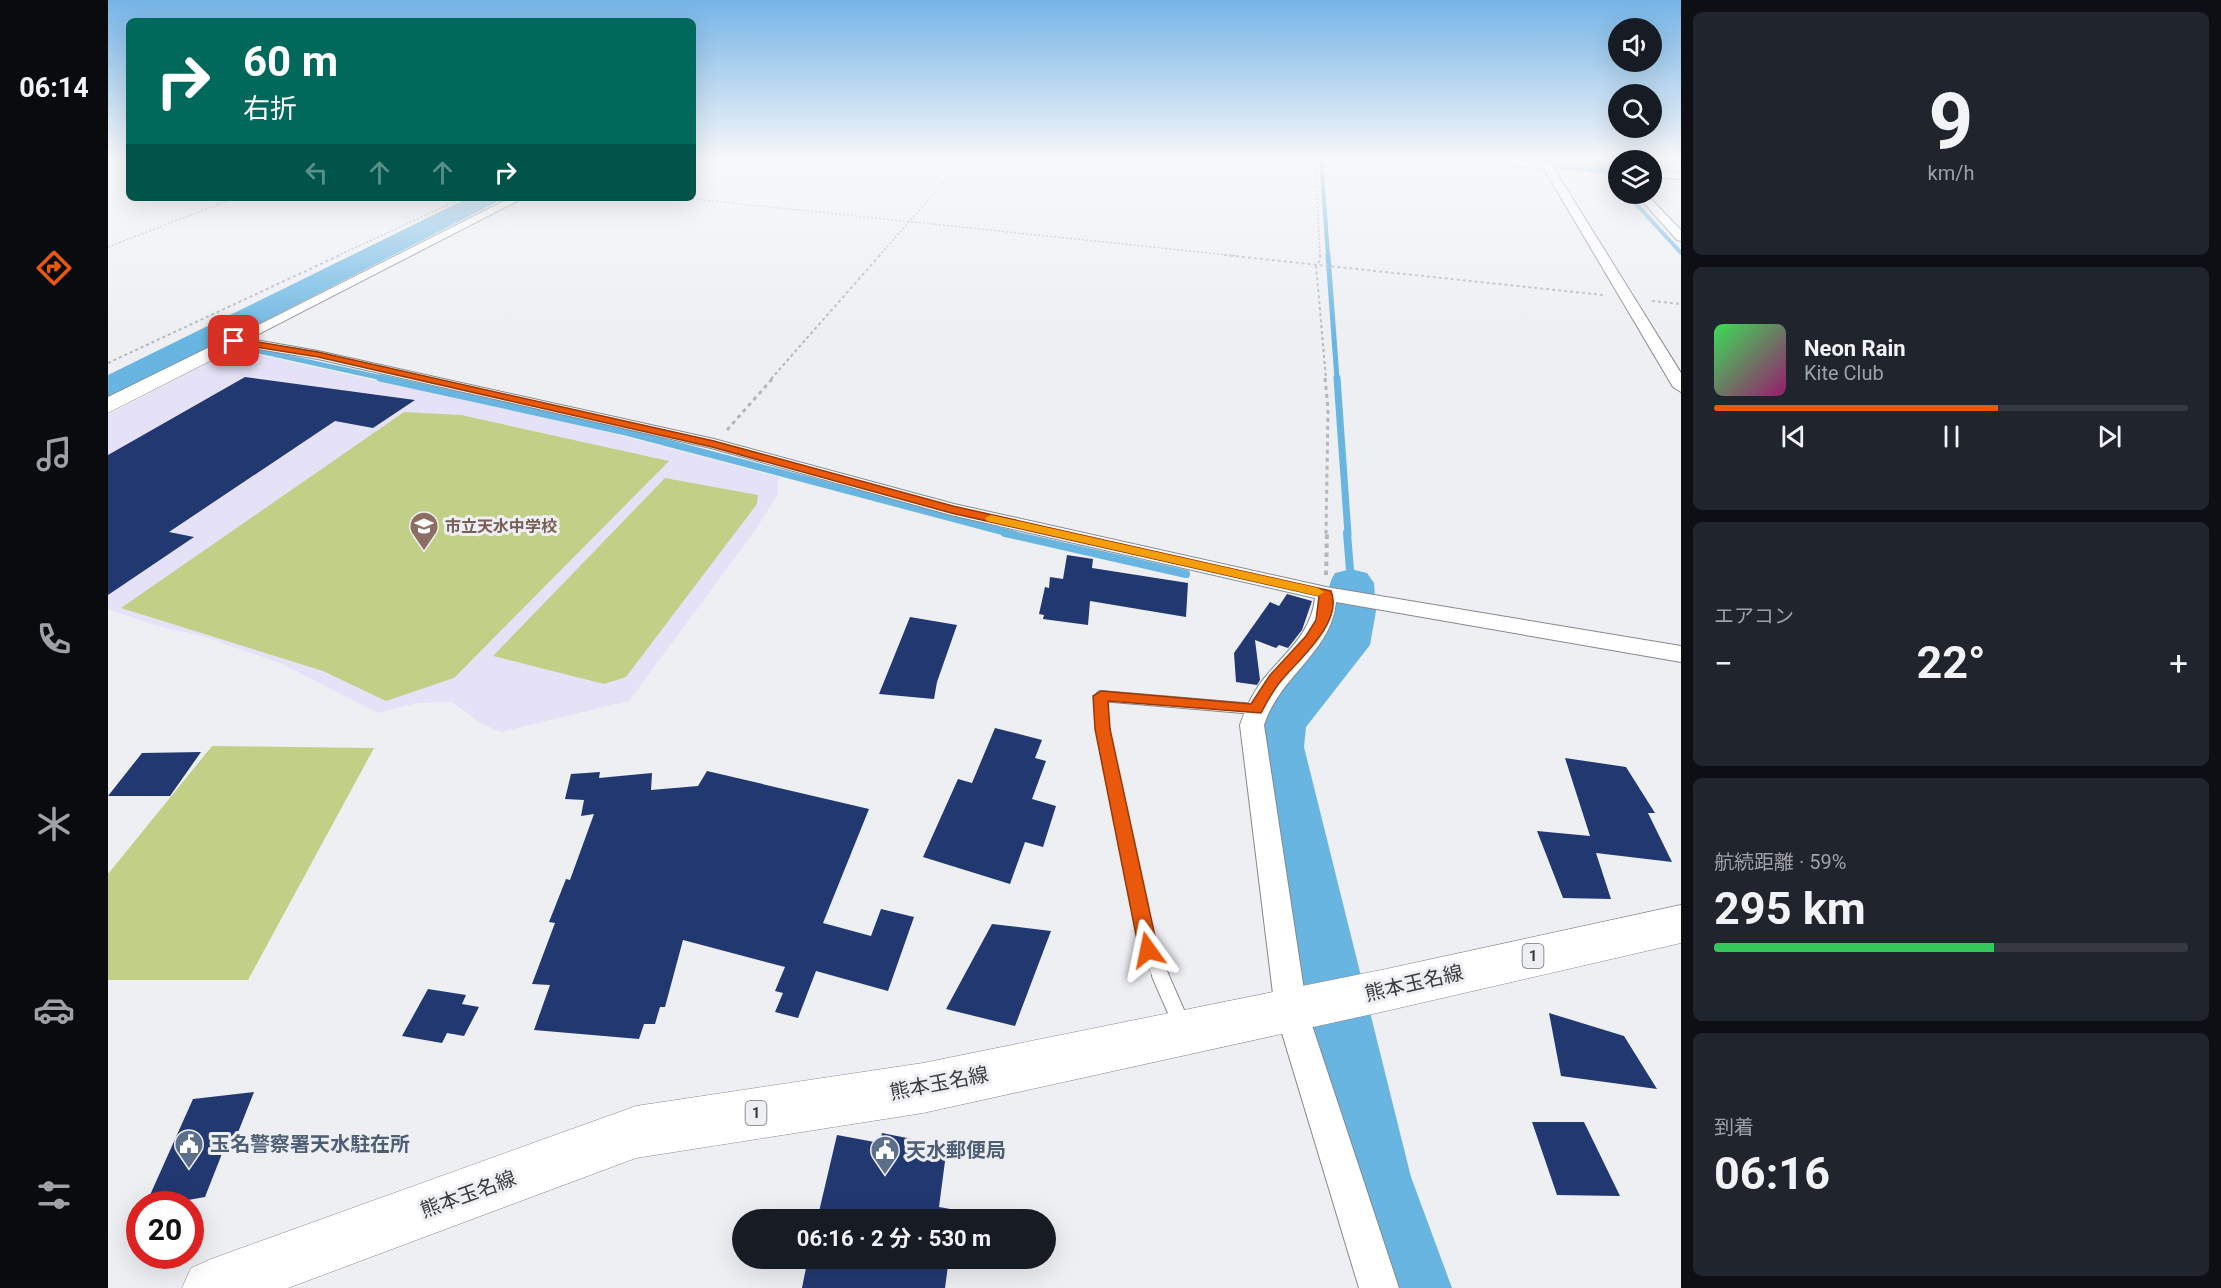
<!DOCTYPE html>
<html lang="ja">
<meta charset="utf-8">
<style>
:root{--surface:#171b24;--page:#20242c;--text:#f1f3f6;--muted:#9ea1a6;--line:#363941;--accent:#ea580c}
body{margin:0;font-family:Roboto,"Noto Sans JP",sans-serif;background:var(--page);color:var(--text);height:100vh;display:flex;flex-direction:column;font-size:22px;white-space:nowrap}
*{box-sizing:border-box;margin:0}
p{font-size:20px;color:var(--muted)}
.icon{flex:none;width:33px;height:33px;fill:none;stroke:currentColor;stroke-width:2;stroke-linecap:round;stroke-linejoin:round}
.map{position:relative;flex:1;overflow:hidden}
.drawer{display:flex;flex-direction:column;gap:12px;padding:12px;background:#0d0f14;width:540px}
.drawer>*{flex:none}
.top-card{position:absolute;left:18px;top:18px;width:570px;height:183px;border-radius:9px;box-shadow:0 6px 24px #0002;background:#00695c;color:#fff;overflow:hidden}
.fabs{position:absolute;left:1500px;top:18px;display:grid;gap:12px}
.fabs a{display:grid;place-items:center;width:54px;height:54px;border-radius:50%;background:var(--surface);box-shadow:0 6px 24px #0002;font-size:30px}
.speed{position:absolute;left:18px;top:1191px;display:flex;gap:12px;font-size:30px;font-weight:700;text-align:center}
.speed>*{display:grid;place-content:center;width:78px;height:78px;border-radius:50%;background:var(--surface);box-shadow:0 6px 24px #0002;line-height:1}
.speed .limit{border:9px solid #d22;background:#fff;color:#111}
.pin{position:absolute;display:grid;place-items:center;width:51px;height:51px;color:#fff;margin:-26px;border-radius:12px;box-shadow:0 3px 9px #0006}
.me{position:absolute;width:66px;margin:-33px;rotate:348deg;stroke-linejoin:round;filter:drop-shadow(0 0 4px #0008)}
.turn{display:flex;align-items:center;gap:21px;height:126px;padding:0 18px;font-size:27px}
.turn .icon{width:78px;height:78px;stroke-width:2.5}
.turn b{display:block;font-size:42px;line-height:51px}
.lanes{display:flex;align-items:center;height:57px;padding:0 18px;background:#0003;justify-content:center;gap:30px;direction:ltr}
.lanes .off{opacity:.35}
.big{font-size:45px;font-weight:700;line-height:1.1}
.drawer .tile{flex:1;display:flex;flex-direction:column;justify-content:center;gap:9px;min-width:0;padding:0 21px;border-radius:9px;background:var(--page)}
.drawer .dial{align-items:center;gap:0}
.dial b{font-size:78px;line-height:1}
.song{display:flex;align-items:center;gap:18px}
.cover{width:72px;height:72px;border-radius:9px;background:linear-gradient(135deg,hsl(130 70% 55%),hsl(320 70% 35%))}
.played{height:6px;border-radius:3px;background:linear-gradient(90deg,var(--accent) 60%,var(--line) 60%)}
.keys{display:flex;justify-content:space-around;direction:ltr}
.heat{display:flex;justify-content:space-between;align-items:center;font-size:33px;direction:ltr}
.charge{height:9px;border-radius:4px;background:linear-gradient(90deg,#34c759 59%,var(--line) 0)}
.trip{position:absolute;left:624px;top:1209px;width:324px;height:60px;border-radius:30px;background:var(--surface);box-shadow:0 6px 24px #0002;font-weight:700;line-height:60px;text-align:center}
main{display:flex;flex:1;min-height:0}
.tabs{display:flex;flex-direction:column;width:108px;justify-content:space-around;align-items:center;background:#090b0e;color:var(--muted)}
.tabs .icon{width:42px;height:42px}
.tabs .current{color:var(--accent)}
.tabs b{font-size:27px;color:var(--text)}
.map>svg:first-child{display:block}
.education{fill:#e5e2f8}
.green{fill:#c1d086}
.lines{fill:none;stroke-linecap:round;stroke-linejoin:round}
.stream-far3{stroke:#69b5e2;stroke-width:4}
.stream-far2{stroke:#69b5e2;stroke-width:5}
.stream-far1{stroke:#69b5e2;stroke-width:7}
.stream{stroke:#69b5e2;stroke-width:8}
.river{fill:#69b5e2;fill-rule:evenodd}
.building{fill:#223870}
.lane-far2-casing{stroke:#86888b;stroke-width:12}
.lane-far1-casing{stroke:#86888b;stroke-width:14}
.lane-casing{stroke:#86888b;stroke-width:18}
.street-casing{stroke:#86888b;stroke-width:2}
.secondary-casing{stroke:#86888b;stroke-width:1}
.primary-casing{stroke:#86888b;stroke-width:1}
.highway-casing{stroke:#86888b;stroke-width:1}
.path-far3{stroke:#b5b6ba;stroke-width:1.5;stroke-dasharray:2 2;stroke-linecap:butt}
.path-far2{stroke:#b5b6ba;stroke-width:2;stroke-dasharray:3 3;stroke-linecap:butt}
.path-far1{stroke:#b5b6ba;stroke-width:3;stroke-dasharray:4 4;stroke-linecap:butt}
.path{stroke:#b5b6ba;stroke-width:4;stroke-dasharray:4.5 4.5;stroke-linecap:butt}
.lane-far2{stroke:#fff;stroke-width:10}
.lane-far1{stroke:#fff;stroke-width:13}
.lane{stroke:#fff;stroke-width:16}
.street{fill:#fff;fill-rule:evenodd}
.secondary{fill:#fff;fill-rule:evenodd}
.primary{fill:#fff;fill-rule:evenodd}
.highway{fill:#fff;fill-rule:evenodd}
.route{fill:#ea580c;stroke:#983908;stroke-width:1.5}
.slow{fill:#f59e0b}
.labels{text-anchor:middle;stroke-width:6;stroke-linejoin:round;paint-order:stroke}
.shield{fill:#edeff3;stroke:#707173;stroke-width:1.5}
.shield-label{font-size:15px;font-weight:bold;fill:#3a3b3c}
.education-label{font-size:16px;font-weight:bold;fill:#785e54;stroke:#edeff3;text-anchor:start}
.near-street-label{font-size:20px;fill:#3a3b3c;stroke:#edeff3}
.near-service-label{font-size:20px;font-weight:bold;fill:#4e5e75;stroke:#edeff3;text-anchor:start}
</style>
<main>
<nav class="tabs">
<b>06:14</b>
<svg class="icon current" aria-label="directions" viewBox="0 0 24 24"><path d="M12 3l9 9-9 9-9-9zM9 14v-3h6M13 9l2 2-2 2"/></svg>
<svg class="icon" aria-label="music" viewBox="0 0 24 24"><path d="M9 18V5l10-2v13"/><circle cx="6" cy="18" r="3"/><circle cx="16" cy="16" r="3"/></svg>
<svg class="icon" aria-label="phone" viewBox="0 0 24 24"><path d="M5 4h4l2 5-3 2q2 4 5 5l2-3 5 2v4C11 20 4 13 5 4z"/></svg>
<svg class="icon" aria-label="climate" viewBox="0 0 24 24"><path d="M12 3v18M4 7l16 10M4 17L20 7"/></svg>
<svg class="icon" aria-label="car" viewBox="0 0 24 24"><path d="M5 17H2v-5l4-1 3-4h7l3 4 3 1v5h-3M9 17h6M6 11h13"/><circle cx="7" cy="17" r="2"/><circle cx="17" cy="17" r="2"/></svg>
<svg class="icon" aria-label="filters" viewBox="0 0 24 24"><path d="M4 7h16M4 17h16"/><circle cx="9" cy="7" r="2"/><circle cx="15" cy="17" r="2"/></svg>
</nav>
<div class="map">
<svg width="1573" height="1288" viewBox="0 0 1573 1288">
<rect width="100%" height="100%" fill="#edeff3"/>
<path class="education" d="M125,349l366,81 179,47v17l-22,35 -127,172 -128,31 -19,-8 -30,-22 -35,1 -39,10 -98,-50 -75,-26 -51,-12 -46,-16v-194z"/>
<path class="green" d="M296,412l57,3 208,46 -215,217 -68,23 -63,-30 -202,-63z
M557,478l93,17 -1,9 -131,173 -22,7 -111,-28z
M104,746l162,2 -126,232h-140v-106z"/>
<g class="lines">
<path class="stream-far3" d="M1213,158l7,98
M1495,167l15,17
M1519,194l54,59"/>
<path class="stream-far2" d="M1220,255l9,124
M96,338l11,3
M132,347l147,32"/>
<path class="stream-far1" d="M272,378l246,54 386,102
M1229,378l11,156"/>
<path class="stream" d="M897,533l181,41
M1239,533l4,50"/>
<path class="river" d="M1392,158h78l40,4v13l-108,-11 -8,-1z
M360,198h31l-4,5 -375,192 -12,3v-23z
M1243,569l16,4 7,10 2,28 -6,34 -64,82 -2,20 107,430 41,111h-86l-35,-111 -83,-430c8,-41 28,-55 55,-85 5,-7 14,-14 18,-21 11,-22 1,-49 14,-68z"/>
</g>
<path class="building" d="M137,377l170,23 -42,28 -38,-7 -166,111 25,5 -86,58v-140z
M959,555l26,4 -1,9 96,15 -2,34 -96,-16 -2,24 -45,-6 1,-4 -5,-1 6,-27 4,1 1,-11 13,2z
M1179,594l25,7 -10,29 -14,18 -9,-3 -3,3 -21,-8 5,40 -3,5 -21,-3 -2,-29 36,-51 9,4z
M802,617l47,8 -20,57 -3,17 -55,-5z
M887,728l47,12 -7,18 11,3 -14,38 24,7 -13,41 -18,-5 -15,42 -87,-27 35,-78 14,4z
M93,752l-31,44h-62l34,-43z
M1457,758l61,9 29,46h-7l24,49 -76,-9 15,46 -48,-1 -26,-67 53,5z
M599,771l162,38 -46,114 48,13 10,-27 33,8 -26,74 -72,-20 -18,47 -23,-6 8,-19 -8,-2 10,-24 -102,-27 -18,67h-5l-5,17h-11l-5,15 -105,-9 16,-45 -18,-1 23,-61 -6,-1 17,-43 4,1 24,-66 -13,2 3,-16 -19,-1 6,-25 29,-2 -1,6 53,-5 -1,17 47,-4z
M884,924l59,7 -36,95 -69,-17z
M320,989l38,6 -4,9 17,3 -15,29 -17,-3 -5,10 -40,-7z
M1441,1013l75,23 33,53 -96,-13z
M146,1092l-19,48 -8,1 -22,56 -17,3 -2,4h-40l47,-105z
M1424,1122h52l36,74 -63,-1z
M774,1133l65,13 -8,61 17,3 -2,10h-137l20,-85 43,8z
M700,1258h141l-4,30h-143z"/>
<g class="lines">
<g class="lane-far2-casing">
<path id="lane-far2" d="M995,730l-2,-34 154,13"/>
</g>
<g class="lane-far1-casing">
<path id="lane-far1" d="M995,728l45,222 12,27"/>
</g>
<g class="lane-casing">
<path id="lane" d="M1052,975l21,48"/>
</g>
<g class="street-casing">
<path id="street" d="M1350,158h40l53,6 130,209v19l-8,-5 -129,-218z
M1544,171l29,2v6l-29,-2z
M1528,194h10l35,36v11l-4,-1z
M402,198h13l-274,141 69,12 396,88 240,65 372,83 355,59v16l-345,-60c-4,49 -57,75 -72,123l43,285 92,278h-40l-84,-278 -35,-285c6,-18 14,-35 26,-49 22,-26 45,-43 49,-78l-364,-83 -240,-67 -393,-89 -84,-14 -7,-4z"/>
</g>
<g class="secondary-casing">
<path id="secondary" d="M126,335l7,2 3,4 -3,4 -133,68v-16z"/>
</g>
<g class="primary-casing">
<path id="primary" d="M1573,905v38l-295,68 -463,102 -287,45 -348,130h-106l9,-20 20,-9 425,-153 287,-43 463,-94z"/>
</g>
<g class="highway-casing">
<path id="highway" d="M1489,158h33l1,2h-13v4z
M1544,159l29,4v8l-29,-4v-7h-6z"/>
</g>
<path class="path-far3" d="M1207,158l5,98
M576,198l554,58
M0,247l127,-49
M229,256l126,-58
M771,256l86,-98"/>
<path class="path-far2" d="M1116,255l379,40
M1212,255v6l-4,4 10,114
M1544,301l29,3
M0,363l232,-108
M663,379l109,-124"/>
<path class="path-far1" d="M1217,378l3,31 -2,125
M619,430l46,-52"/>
<path class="path" d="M1218,575l1,-42"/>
<use href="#lane-far2" class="lane-far2"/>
<use href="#lane-far1" class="lane-far1"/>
<use href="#lane" class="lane"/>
<use href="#street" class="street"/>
<use href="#secondary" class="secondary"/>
<use href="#primary" class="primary"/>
<use href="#highway" class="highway"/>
</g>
<linearGradient id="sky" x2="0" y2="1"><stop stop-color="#75b4e6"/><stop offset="0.47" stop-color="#f7f8fa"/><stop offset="1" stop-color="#f7f8fa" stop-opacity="0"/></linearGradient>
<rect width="1573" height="339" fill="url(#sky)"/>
<path class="route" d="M126,338l84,14 396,89 239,65 378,85c13,31 -33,69 -50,90 -8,9 -14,21 -20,32l-153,-12 2,28 48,221 -3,6 -7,3 -6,-3 -3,-6 -44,-221 -2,-33 8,-5 150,13 19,-29 36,-39 10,-16 3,-24 -368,-83 -239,-66 -394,-90 -87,-14v-4z"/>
<path class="slow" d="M883,515l327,73 6,4 -6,4 -331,-75 -2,-3z"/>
<defs>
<g id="school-pin" transform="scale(1.5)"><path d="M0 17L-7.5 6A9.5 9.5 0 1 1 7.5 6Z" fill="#8d6e63" stroke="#edeff3"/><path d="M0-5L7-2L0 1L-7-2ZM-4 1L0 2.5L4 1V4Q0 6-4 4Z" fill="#fff"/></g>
<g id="civic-pin" transform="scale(1.5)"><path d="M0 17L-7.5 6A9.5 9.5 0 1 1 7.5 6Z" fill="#5c6f8a" stroke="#edeff3"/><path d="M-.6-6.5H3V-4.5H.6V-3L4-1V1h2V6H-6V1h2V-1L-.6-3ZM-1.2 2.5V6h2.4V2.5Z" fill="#fff"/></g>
</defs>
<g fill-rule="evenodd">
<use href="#school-pin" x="316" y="526"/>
<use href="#civic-pin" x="81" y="1144"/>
<use href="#civic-pin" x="777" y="1150"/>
</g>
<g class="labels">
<g class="shield">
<rect x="1414.5" y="944" width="21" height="24" rx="4.5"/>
<rect x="637.5" y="1101" width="21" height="24" rx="4.5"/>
</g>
<g class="shield-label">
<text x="1425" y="961">1</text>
<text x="648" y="1118">1</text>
</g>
<g class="education-label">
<text x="337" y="532">市立天水中学校</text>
</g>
<g class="near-street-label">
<text transform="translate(1306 983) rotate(-13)" y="7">熊本玉名線</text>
<text transform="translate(831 1083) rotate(-11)" y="7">熊本玉名線</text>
<text transform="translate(360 1194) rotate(-20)" y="7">熊本玉名線</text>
</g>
<g class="near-service-label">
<text x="102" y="1151">玉名警察署天水駐在所</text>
<text x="798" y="1157">天水郵便局</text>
</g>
</g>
</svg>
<div class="fabs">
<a><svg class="icon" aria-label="sound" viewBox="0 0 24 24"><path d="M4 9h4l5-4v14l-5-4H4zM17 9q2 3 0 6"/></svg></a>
<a><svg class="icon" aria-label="search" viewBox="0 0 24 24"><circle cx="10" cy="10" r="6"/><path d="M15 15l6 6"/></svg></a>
<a><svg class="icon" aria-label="layers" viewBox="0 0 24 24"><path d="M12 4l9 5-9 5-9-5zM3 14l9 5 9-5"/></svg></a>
</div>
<div class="speed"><div class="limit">20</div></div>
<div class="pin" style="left:126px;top:341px;background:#d93025"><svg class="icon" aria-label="arrive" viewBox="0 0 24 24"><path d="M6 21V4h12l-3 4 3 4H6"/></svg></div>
<svg class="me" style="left:1040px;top:950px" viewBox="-20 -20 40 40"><path d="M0-17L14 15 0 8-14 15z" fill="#ea580c" stroke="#fff" stroke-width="4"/></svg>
<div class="trip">06:16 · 2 分 · 530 m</div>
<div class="top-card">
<div class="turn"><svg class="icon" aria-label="right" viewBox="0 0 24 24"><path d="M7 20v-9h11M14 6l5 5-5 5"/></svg><div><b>60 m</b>右折</div></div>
<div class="lanes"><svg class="icon off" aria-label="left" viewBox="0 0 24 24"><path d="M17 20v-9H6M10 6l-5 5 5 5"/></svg><svg class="icon off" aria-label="ahead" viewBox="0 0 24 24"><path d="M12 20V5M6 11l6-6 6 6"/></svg><svg class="icon off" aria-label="ahead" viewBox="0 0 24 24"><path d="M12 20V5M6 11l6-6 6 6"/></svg><svg class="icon" aria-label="right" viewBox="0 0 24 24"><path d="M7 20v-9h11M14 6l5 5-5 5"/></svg></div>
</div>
</div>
<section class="drawer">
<div class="tile dial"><b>9</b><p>km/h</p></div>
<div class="tile">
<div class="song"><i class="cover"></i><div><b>Neon Rain</b><p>Kite Club</p></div></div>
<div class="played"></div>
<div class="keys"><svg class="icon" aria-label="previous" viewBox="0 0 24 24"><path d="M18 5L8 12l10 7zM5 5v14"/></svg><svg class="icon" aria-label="pause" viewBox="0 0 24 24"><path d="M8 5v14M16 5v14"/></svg><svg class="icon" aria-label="next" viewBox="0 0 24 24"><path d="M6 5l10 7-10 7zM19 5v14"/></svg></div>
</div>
<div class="tile"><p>エアコン</p>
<div class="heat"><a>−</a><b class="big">22°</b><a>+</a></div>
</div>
<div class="tile"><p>航続距離 · 59%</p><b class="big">295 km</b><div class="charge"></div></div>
<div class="tile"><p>到着</p><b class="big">06:16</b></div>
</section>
</main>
